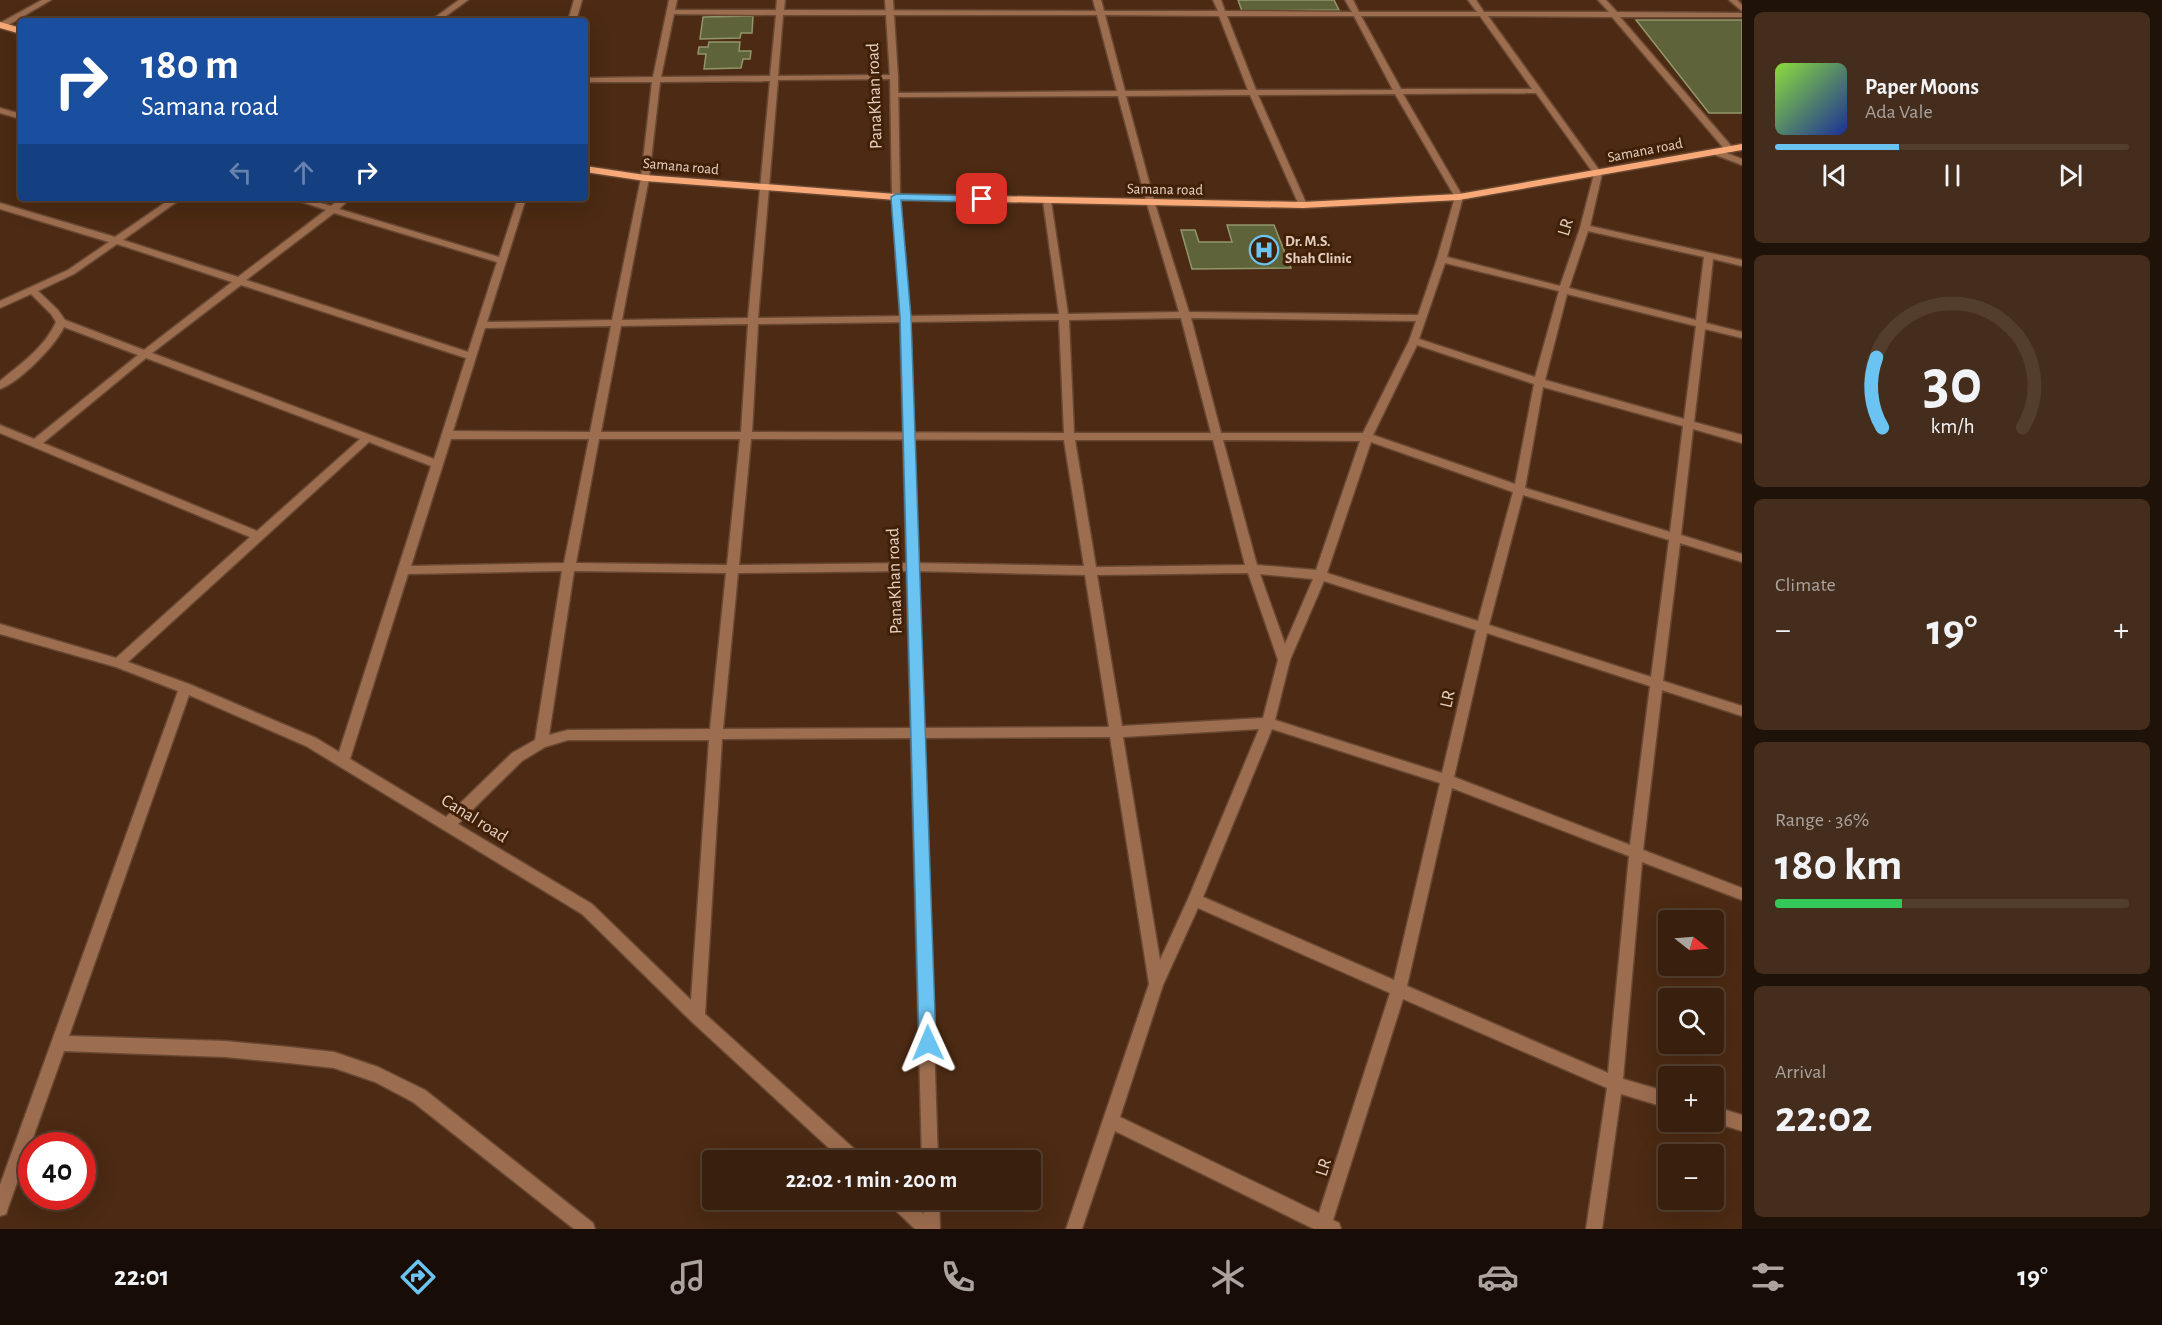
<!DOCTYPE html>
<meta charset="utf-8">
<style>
:root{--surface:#39200e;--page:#442d1c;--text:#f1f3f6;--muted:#aba39e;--line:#533e2e;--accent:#6ac3f1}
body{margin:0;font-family:"Alegreya Sans",sans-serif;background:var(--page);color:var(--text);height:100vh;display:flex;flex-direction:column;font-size:22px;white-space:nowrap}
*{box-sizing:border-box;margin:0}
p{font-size:20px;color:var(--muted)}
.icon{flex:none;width:33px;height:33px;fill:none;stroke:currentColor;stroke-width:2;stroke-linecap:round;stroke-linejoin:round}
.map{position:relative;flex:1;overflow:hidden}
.details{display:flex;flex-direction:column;gap:12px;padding:12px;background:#1f1208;width:420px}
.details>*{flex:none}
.banner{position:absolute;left:18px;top:18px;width:570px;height:183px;border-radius:6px;box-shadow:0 6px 24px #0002,0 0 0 2px var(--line);background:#1a4fa0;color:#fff;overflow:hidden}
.needle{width:39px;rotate:107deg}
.fabs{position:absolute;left:1658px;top:910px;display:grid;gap:12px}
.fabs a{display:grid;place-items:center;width:66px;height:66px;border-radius:6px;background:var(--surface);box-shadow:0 6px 24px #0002,0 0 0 2px var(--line);font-size:30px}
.speed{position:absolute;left:18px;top:1132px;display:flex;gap:12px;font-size:30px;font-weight:700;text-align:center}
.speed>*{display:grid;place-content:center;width:78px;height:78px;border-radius:50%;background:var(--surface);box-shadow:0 6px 24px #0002,0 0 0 2px var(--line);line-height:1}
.speed .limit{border:9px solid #d22;background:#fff;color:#111}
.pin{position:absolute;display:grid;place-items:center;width:51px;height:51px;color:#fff;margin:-26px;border-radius:12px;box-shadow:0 3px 9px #0006}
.me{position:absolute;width:66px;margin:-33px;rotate:359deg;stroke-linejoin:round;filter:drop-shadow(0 0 4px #0008)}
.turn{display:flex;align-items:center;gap:21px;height:126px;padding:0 24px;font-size:27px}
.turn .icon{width:78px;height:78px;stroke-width:2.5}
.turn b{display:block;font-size:42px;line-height:51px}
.lanes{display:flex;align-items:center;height:57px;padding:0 24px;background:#0003;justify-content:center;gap:30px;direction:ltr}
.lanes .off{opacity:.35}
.big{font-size:45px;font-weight:700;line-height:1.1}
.details .widget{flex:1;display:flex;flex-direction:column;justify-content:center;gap:9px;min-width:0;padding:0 21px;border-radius:9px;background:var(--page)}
.details .dial{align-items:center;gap:0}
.dial svg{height:156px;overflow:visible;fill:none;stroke:var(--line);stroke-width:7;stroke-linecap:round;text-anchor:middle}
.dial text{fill:var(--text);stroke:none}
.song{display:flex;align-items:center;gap:18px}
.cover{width:72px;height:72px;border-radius:9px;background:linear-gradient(135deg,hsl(90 70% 55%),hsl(230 70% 35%))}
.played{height:6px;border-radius:3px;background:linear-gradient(90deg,var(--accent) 35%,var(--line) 35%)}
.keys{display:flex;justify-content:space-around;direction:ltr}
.heat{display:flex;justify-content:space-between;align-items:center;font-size:33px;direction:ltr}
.charge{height:9px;border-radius:4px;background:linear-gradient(90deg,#34c759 36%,var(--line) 0)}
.trip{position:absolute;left:702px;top:1150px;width:339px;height:60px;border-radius:6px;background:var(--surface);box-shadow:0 6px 24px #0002,0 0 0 2px var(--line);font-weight:700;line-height:60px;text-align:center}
.menu{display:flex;height:96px;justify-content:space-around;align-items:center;background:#170d06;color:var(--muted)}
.menu .icon{width:42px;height:42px}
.menu .current{color:var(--accent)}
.menu b{font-size:27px;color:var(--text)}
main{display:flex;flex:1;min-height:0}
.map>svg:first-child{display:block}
.building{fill:#5f6339;stroke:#92976b;stroke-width:1.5}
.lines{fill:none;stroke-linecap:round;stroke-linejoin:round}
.minor-casing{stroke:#684832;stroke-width:3}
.tertiary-casing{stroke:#684832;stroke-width:3}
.primary-casing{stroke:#684832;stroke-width:3}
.minor{fill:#9d6d4f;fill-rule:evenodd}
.tertiary{fill:#9d6d4f;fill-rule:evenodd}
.primary{fill:#f8a977;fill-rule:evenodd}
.route{fill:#6ac3f1;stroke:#457f9d;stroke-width:1.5}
.labels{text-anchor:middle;stroke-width:6;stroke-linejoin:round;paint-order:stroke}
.far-street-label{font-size:15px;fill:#e5cfc1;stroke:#412008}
.far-poi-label{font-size:15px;font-weight:bold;fill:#e5cfc1;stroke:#412008;text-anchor:start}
.street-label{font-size:18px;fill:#e5cfc1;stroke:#412008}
</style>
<main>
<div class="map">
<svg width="1742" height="1229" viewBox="0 0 1742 1229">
<rect width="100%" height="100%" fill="#4c2a13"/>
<path class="building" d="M1238,0h96l5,10 -97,1z
M753,16l-1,17h-11l-1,5 -40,1 3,-22z
M1636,20h106v93h-33z
M709,42h31l-1,9h12l-1,8h-7l-2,9 -37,1 2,-15h-8l1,-7h9z
M1227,225h47l17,43 -99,1 -11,-39h14l4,12h33z"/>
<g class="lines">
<g class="minor-casing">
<path id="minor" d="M42,0h9l-46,27h-5v-4z
M459,0h9l-29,21h-9z
M574,0h8l-6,21h-8z
M669,0h8l-2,10h101l1,-10h8l-1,10 312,1 -3,-11h8l3,11h114l-5,-11h8l4,11 127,1 -7,-12h8l6,12h118l-9,-12h8l8,12h125l-11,-12h8l11,12 125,1v4h-122l113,131v4h-6l-115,-135 -124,-1 114,158 -12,52 152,34v6l-29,-7 -7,64 36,9v6l-37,-9 -11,93 48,13v8l-49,-14 -12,106 61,19v8l-62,-19 -17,138 79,25v10l-80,-26 -19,160 99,38v12l-100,-38 -19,217 45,13v16l-47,-14 -19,135h-16l21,-141 -204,-89 -70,221 6,3 2,6h-27l-199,-98 -33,98h-16l83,-245 -39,-247 -388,2 -17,275 156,141 2,6h-20l-151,-139 -110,-108 -276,-168 -117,-51 -120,341 156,5 64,6 45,5 44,15 47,23 168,133 2,6h-21l-161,-127 -38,-20 -41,-14 -45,-5 -64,-6 -161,-6 -56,157 -2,6 -6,2v-31l178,-494 -62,-24 -116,-33v-10l116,34 134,-121 -250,-104v-8l34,14 104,-84 -74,-28c-9,19 -44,55 -64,62v-8c22,-18 44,-33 56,-59l-5,-8 -20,-20 -31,14v-7l68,-31 41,-28 -109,-33v-6l115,34 57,-39h10l-59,42 115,37 88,-67 -35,-12h13l27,8 10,-8h10l-12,11 160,48 19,-59h8l-39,124 125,-2 29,-142 11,-96h-67v-4l68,-1zM674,14l102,1 -6,61 -109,1zM783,15h314l20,76 -222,2 -4,2 4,2 223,-1 29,108 32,108 -111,2 -17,-113 -4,-3 -4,3 16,113 -301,4 20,-238 116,-1 4,-2 -4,-2 -116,1zM1105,15l114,1 29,74 -123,1zM1227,16h127l39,74h-137zM1361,16h119l52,73h-131zM770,81l-22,237 -126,2 27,-142 11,-96zM1536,93l58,81 -14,54 -20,58 -113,-29 16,-60 -60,-103zM1395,94l60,103 -18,62 -19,56 -229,-3 -34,-108 -29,-108 124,-1 49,110 4,3 4,-3 -49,-110zM334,213l163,49 -29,90 -222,-72zM1588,231l116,26 -8,63 -127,-32zM117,244l115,38 -88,68 -79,-30 -7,-10 -20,-19 36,-17zM1445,263l114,28 -24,86 -116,-38zM241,285l225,73 -32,101 -282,-106zM1567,294l129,32 -12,93 -139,-39zM1181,318l30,115h-137l-5,-113zM1191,318l225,3 -7,20 -46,92h-142zM1059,320l5,113 -312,-1 6,-108zM748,324l-7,108h-140l20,-106zM611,326l-21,106 -137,-1 32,-103zM1417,345l117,39 -19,100 -142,-49zM146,358l214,81 -103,92 -214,-88zM1543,387l140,39 -13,106 -145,-44zM451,439h138l-25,124 -153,3zM599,439h141l-13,126 -151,-2zM751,439l313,1 20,126 -171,-3 -174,2zM1075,440h138l32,125 -149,2zM1223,440l137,1 -44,129 -59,-5zM369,442l62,24 -92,286 -23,-14 -127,-54 -61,-22zM1371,442l142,50 -35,129 -151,-48zM1523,495l146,45 -18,137 -162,-52zM562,571l-27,169 -23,13 -66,64 -96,-58 58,-185zM574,571l152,2 -16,156 -142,1 -19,5zM913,571l172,4 24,152 -386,2 15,-156zM1248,573l30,87 -15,58 -141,8 -25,-151zM1260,574l53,5 -28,65zM1324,581l152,49 -34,143 -167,-53 15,-60zM1487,633l163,53 -20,159 -176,-68zM1259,729l-71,170 -28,61 -37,-223zM1272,729l168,54 -46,197 -191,-83zM568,740h141l-18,260 -99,-96 -134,-80 64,-63 23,-14zM1452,788l177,68 -21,217 -201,-87zM1198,908l192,85 -71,220 -199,-96 43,-132z
M1729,0h8l5,5v6z
M0,108l21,6v5l-21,-6z
M1713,1106l29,9v16l-29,-9z
M889,1200h20l24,23 2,6h-20l-24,-23z"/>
</g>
<g class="tertiary-casing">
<path id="tertiary" d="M885,0h8l5,77 2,120 10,120 28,844h-16l-22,-844 -8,-120 -2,-120z
M1716,149l26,10v6l-29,-11v-4z
M923,1200h16l1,29h-16z"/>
</g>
<g class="primary-casing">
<path id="primary" d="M0,22l21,6v6l-21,-6z
M1742,144v6l-283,50 -156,8 -407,-8 -251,-19 -60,-9v-6l60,9 251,19 407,8 156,-8z"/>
</g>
<use href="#minor" class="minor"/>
<use href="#tertiary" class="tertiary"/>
<use href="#primary" class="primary"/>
</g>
<path class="route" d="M896,194l86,2 5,3 -5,3 -81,-2 10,117 25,726 -2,6 -6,3 -7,-3 -2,-6 -19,-726 -9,-120z"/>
<defs>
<g id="hospital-ring" transform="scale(1.5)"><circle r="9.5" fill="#412008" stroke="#6ac3f1" stroke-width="1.5"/><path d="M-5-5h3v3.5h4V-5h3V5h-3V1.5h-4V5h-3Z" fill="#6ac3f1"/></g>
</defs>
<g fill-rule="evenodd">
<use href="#hospital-ring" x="1264" y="250"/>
</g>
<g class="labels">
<g class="far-street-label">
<text transform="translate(1645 150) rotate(-11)" y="5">Samana road</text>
<text transform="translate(681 166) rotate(5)" y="5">Samana road</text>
<text transform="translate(1165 189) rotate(1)" y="5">Samana road</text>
</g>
<g class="far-poi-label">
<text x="1285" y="246">Dr. M.S.<tspan x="1285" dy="17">Shah Clinic</tspan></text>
</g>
<g class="street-label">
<text transform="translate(874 96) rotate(-92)" y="6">PanaKhan road</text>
<text transform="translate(1565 227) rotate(-73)" y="6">LR</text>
<text transform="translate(894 581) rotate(-92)" y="6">PanaKhan road</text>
<text transform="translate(1447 699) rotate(-77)" y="6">LR</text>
<text transform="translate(475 818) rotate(32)" y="6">Canal road</text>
<text transform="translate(1323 1167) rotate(-72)" y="6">LR</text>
</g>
</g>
</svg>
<div class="fabs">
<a><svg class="needle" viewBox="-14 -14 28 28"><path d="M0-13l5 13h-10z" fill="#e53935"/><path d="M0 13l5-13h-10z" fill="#aba39e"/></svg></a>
<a><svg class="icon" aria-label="search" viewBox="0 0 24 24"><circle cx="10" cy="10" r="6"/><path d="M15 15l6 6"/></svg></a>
<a>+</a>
<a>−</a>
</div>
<div class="speed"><div class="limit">40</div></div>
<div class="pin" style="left:982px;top:199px;background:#d93025"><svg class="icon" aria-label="arrive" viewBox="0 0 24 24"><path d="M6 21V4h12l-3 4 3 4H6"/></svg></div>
<svg class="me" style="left:928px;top:1043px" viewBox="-20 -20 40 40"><path d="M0-17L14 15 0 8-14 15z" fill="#6ac3f1" stroke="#fff" stroke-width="4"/></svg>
<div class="trip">22:02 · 1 min · 200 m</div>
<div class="banner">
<div class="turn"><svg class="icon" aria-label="right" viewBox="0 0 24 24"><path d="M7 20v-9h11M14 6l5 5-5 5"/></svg><div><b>180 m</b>Samana road</div></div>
<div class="lanes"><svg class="icon off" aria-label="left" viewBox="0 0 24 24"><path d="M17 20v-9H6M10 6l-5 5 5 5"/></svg><svg class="icon off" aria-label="ahead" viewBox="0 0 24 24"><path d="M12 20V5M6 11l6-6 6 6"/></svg><svg class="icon" aria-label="right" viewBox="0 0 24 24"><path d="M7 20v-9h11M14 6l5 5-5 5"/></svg></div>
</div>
</div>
<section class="details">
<div class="widget">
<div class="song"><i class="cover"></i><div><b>Paper Moons</b><p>Ada Vale</p></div></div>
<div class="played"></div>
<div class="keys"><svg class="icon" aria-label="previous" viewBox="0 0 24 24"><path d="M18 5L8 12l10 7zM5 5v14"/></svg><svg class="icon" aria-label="pause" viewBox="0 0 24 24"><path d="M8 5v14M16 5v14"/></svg><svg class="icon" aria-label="next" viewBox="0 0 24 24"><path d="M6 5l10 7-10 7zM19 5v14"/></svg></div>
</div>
<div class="widget dial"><svg viewBox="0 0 100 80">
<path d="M14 69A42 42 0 1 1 86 69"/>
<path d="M14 69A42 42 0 0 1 11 33" stroke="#6ac3f1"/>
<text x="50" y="56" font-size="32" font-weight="700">30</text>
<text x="50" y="72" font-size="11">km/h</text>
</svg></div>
<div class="widget"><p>Climate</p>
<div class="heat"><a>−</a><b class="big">19°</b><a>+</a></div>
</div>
<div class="widget"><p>Range · 36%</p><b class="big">180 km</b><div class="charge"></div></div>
<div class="widget"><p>Arrival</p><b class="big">22:02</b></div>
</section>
</main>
<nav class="menu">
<b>22:01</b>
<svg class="icon current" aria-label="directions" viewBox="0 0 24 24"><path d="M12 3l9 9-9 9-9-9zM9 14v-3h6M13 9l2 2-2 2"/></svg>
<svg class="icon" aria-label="music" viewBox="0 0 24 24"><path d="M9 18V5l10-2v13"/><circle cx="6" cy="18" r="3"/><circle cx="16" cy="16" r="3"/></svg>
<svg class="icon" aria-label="phone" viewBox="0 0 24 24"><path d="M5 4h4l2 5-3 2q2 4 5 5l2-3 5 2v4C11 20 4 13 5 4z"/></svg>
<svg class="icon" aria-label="climate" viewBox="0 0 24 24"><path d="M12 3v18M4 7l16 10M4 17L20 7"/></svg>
<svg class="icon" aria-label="car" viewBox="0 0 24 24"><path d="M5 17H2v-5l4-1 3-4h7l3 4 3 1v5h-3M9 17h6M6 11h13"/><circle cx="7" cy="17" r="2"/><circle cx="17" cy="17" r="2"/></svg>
<svg class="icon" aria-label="filters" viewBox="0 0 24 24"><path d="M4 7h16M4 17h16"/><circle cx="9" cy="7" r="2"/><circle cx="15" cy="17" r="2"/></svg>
<b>19°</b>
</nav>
